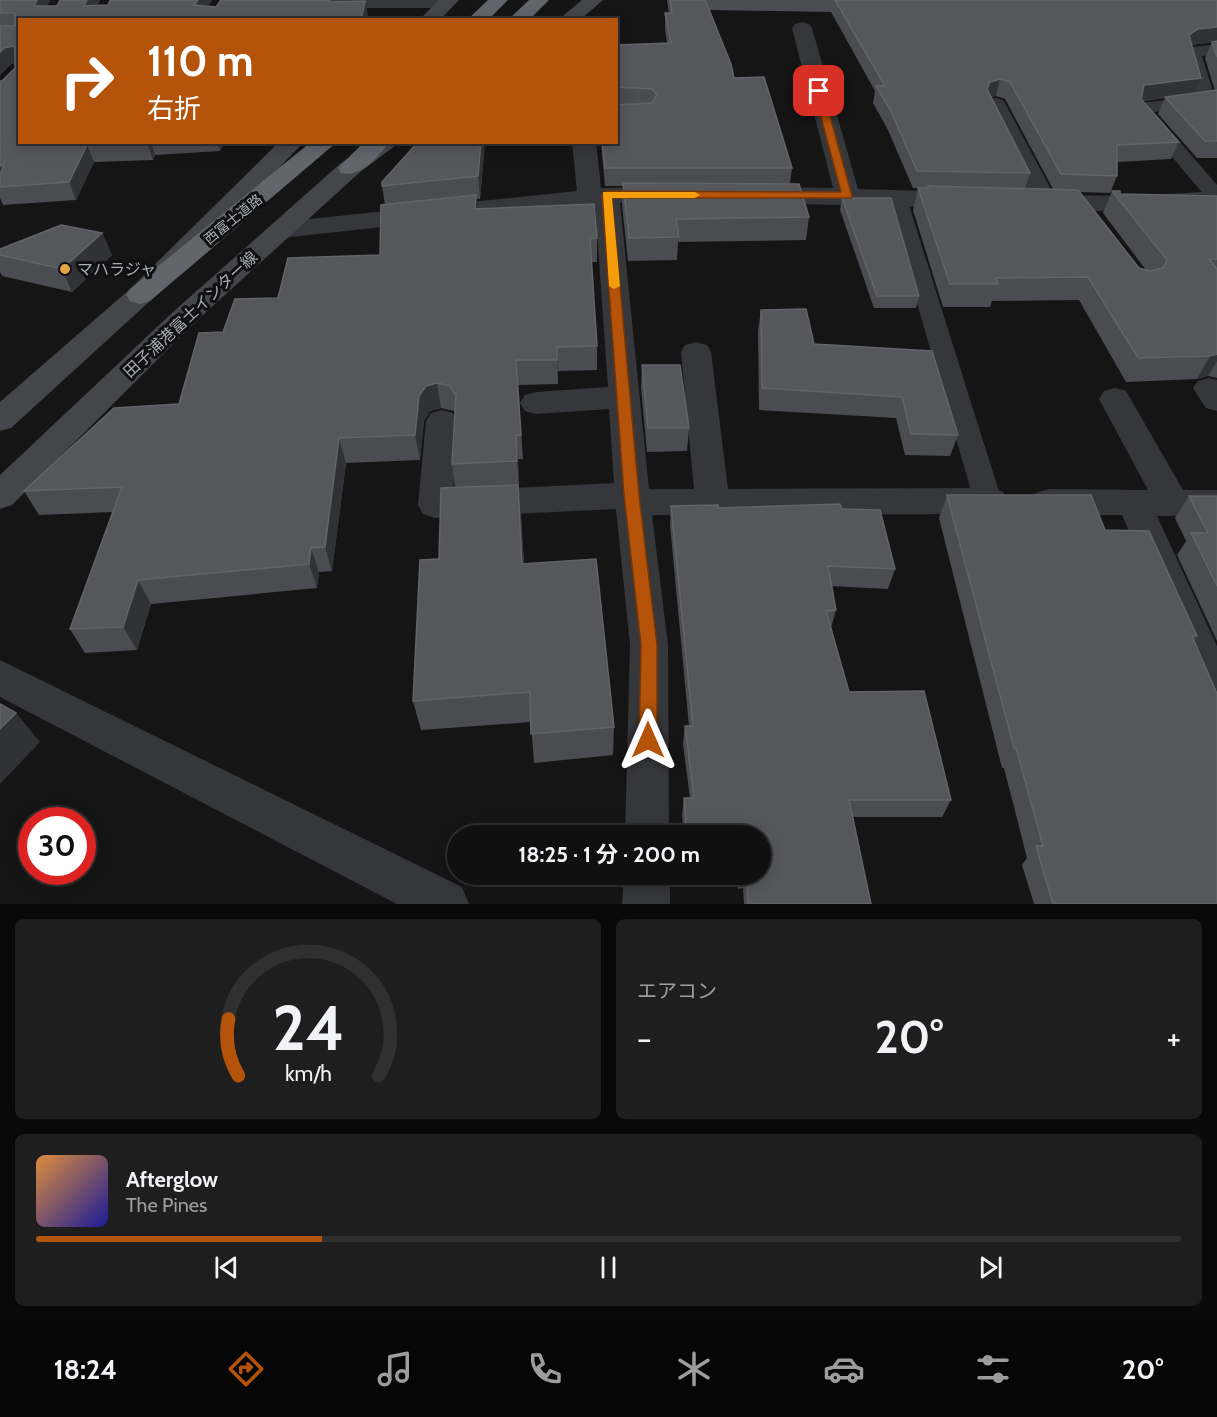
<!DOCTYPE html>
<html lang="ja">
<meta charset="utf-8">
<style>
:root{--surface:#101010;--page:#1e1e1e;--text:#f1f3f6;--muted:#9c9d9f;--line:#303030;--accent:#b45309}
body{margin:0;font-family:Cabin,"Noto Sans JP",sans-serif;background:var(--page);color:var(--text);height:100vh;display:flex;flex-direction:column;font-size:22px;white-space:nowrap}
*{box-sizing:border-box;margin:0}
p{font-size:20px;color:var(--muted)}
.icon{flex:none;width:33px;height:33px;fill:none;stroke:currentColor;stroke-width:2;stroke-linecap:round;stroke-linejoin:round}
.map{position:relative;height:904px;overflow:hidden}
.side{display:flex;flex-direction:column;gap:15px;padding:15px;background:#090909;flex:1}
.side>*{flex:none}
.hud{position:absolute;left:18px;top:18px;width:600px;height:126px;border-radius:0px;box-shadow:0 3px 15px #0003,0 0 0 2px var(--line);background:#b45309;color:#fff;overflow:hidden}
.speed{position:absolute;left:18px;top:807px;display:flex;gap:12px;font-size:30px;font-weight:700;text-align:center}
.speed>*{display:grid;place-content:center;width:78px;height:78px;border-radius:50%;background:var(--surface);box-shadow:0 3px 15px #0003,0 0 0 2px var(--line);line-height:1}
.speed .limit{border:9px solid #d22;background:#fff;color:#111}
.pin{position:absolute;display:grid;place-items:center;width:51px;height:51px;color:#fff;margin:-26px;border-radius:12px;box-shadow:0 3px 9px #0006}
.me{position:absolute;width:66px;margin:-33px;rotate:0deg;stroke-linejoin:round;filter:drop-shadow(0 0 4px #0008)}
.turn{display:flex;align-items:center;gap:21px;height:126px;padding:0 30px;font-size:27px}
.turn .icon{width:78px;height:78px;stroke-width:2.5}
.turn b{display:block;font-size:42px;line-height:51px}
.big{font-size:45px;font-weight:700;line-height:1.1}
.side .widget{flex:1;display:flex;flex-direction:column;justify-content:center;gap:9px;min-width:0;padding:0 21px;border-radius:9px;background:var(--page)}
.side .dial{align-items:center;gap:0}
.dial svg{height:156px;overflow:visible;fill:none;stroke:var(--line);stroke-width:7;stroke-linecap:round;text-anchor:middle}
.dial text{fill:var(--text);stroke:none}
.song{display:flex;align-items:center;gap:18px}
.cover{width:72px;height:72px;border-radius:9px;background:linear-gradient(135deg,hsl(30 70% 55%),hsl(240 70% 35%))}
.played{height:6px;border-radius:3px;background:linear-gradient(90deg,var(--accent) 25%,var(--line) 25%)}
.keys{display:flex;justify-content:space-around;direction:ltr}
.heat{display:flex;justify-content:space-between;align-items:center;font-size:33px;direction:ltr}
.side .tiles{flex:1;display:grid;gap:15px;grid-template-columns:1fr 1fr}
.widget:last-child{grid-column:span 2}
.trip{position:absolute;left:447px;top:825px;width:324px;height:60px;border-radius:30px;background:var(--surface);box-shadow:0 3px 15px #0003,0 0 0 2px var(--line);font-weight:700;line-height:60px;text-align:center}
.tabs{display:flex;height:96px;justify-content:space-around;align-items:center;background:#060606;color:var(--muted)}
.tabs .icon{width:42px;height:42px}
.tabs .current{color:var(--accent)}
.tabs b{font-size:27px;color:var(--text)}
.map>svg:first-child{display:block}
.lines{fill:none;stroke-linecap:round;stroke-linejoin:round}
.service{fill:#36373b;fill-rule:evenodd}
.minor{fill:#36373b;fill-rule:evenodd}
.tertiary{fill:#36373b;fill-rule:evenodd}
.secondary{fill:#44464b;fill-rule:evenodd}
.motorway{fill:#62656b;fill-rule:evenodd}
.wall{fill:#4b4c51;fill-rule:evenodd}
.shaded-wall{fill:#313235}
.building{fill:#55575b;stroke:#626469;stroke-width:1.5}
.route{fill:#b45309;stroke:#753606;stroke-width:1.5}
.slow{fill:#f59e0b}
.poi-dot{fill:#e2a541;stroke:#101011;stroke-width:2}
.labels{text-anchor:middle;stroke-width:6;stroke-linejoin:round;paint-order:stroke}
.far-street-label{font-size:14px;fill:#a8acb5;stroke:#101011}
.poi-label{font-size:16px;fill:#a8acb5;stroke:#101011;text-anchor:start}
.street-label{font-size:16px;fill:#a8acb5;stroke:#101011}
</style>
<div class="map">
<svg width="1217" height="904" viewBox="0 0 1217 904">
<rect width="100%" height="100%" fill="#151516"/>
<g class="lines">
<path class="service" d="M324,0h128l2,3 -8,5h-116l-6,-2 -2,-3z
M1217,44v10l-15,2 14,45 -3,4 -59,7 63,73v19l-7,-2 -74,-88 3,-11 58,-6 -13,-45 8,-5z
M897,193l7,2 3,4 95,302 -4,8 -10,3 -10,-3 -4,-8 -87,-302 3,-4z"/>
<path class="minor" d="M802,22l7,2 3,4 46,161 103,3 9,3 4,5 -4,5 -9,3 -203,-5 -9,-3 -4,-5 4,-5 9,-3 75,1 -41,-160 3,-4z
M995,98l8,2 3,5 48,90 79,1 84,-5v16l-84,5 -90,-2 -9,-3 -50,-102 3,-5z
M572,142h24l5,46 66,-1 9,3 4,5 -4,5 -9,3h-47l29,286h45l-13,-137 4,-7 11,-3 11,3 4,7 17,137 263,-1 12,4 5,9 -5,9 -12,4 -339,1 16,130 1,191h-44l5,-191 -14,-136 -181,9 -12,-4 -5,-9 8,-84 5,-8 11,-3 11,3 5,8 -5,70 161,-8 -5,-74 -73,5 -11,-3 -5,-8 5,-8 11,-3 72,-5 -13,-183 -314,34 -9,-2 -4,-6 4,-6 9,-2 296,-31z
M1209,378l8,2v31l-11,-3 -13,-20 5,-7z
M1115,388l11,3 57,99h34v26h-60l60,130v62l-14,-5 -81,-188h-74l-12,-4 -5,-9 5,-9 12,-4 100,1 -49,-91 5,-8z
M624,874h46v30h-48z"/>
<path class="tertiary" d="M0,660l462,227 7,17h-72l-397,-207z"/>
<path class="secondary" d="M439,0h20l-19,20h-21z
M582,0h21l-23,20h-22z
M279,142h25l-154,159 -139,127 -11,3v-29l130,-113z
M372,142h28l-41,31 -166,151 -181,181 -12,4v-34l173,-163 168,-149z"/>
<path class="motorway" d="M488,0h20l-20,20h-21z
M529,0h20l-20,20h-21z
M311,142h26l-187,159 -10,3 -10,-3 -4,-6 4,-6z
M364,142h25c-10,15 -29,36 -48,31l-3,-5z"/>
</g>
<path class="wall" d="M0,0h50l-3,6h10l3,-6h40l-3,6 11,-1 2,-5h102l-4,6 8,1 5,-7h110l1,2 33,-1 3,15 -348,126h207l-2,1 -5,8 -65,4 -2,5 -59,2 -18,38 -73,5 -3,-7v-117h2l13,-13v-5l-4,1 -11,11z
M667,0h550v158h-20l-39,-44 7,-16 -22,3 36,41 -8,17 -54,3v14l-7,17 -30,-1 59,76 7,2 -43,-57 9,-22 8,3 97,2v182l-9,-2 -11,3 -71,3 -47,-82 -87,1 -2,6h-47l-30,-97 5,-22h-5l-26,-60 -14,-25 2,-12 -44,-79 -121,-2 24,68 58,90 -2,16 19,33 -3,23 -128,2 -1,18 -49,1 -6,-56 1,-19h-18l-4,-44h15l10,-38h-10v-59l51,-2 -2,-14v-16h4zM1212,42l-7,16 10,33 -20,2 6,-15 -10,-33zM996,96l9,3 48,90 -28,-1 5,-15 -39,-76z
M485,142l-5,57h-4l1,10 120,29v24h-6l6,84v24l-39,1v13l-40,1 5,74h-5l1,26 -1,1 3,30 3,48 90,163 -1,28 -79,8 -3,-41 -110,8 -8,-29 26,-142 16,-71 -3,-24 3,-51 -1,-2 -13,-3 -11,3 -6,10 -4,39 -74,3 -14,108 -13,1 -2,16 -166,16 -14,46 -52,3 -15,-24 43,-117 -74,3 -15,-24 155,-87 44,-72 55,-34 102,-43 5,-50 -3,-19z
M842,198l77,98 -3,12h-42l-34,-98z
M102,233l10,22 -40,37 -70,-16 -2,-4v-23z
M761,310l53,34 118,7 26,84 -8,21 -45,-1 -9,-37 -137,-8 -1,-79z
M642,365l47,63 -2,23 -40,1 -6,-64z
M947,495l158,35 92,106 -3,4 23,264h-183l-12,-39 5,-7 -23,-90h-2l-63,-250z
M1189,496h28v145l-40,-86 9,-14 -11,-23z
M671,506l47,2 124,1 53,60 -7,20 -57,-3 5,24 -5,18 18,64 102,108 -9,17h-89l18,87h-127l-1,-16 -5,1 -2,-15h24v-38h-76l-2,-21 2,-17h6l-7,-54 2,-18h4l-19,-201z"/>
<path class="shaded-wall" d="M37,0h13l-8,20 -8,-14z
M87,0h13l-9,20 -7,-14z
M198,0h14l-13,20 -5,-15z
M365,1l3,15 -1,4h-6z
M1217,27v15l-25,3 -3,-10 9,-6z
M13,46l6,16 -8,2 -11,11v-23l4,-4z
M1201,78l-7,17 -29,2v1l-27,3 6,-16z
M1000,79l-4,17 -11,3 2,-10 3,-7z
M147,142h4l4,13 -2,5z
M218,142h7l-5,9z
M481,142h4l-5,57 -2,-23z
M87,145l7,17 -18,38 -7,-18z
M4,164l-4,22v-20z
M476,195l3,24 -4,-10z
M102,233l10,22 -40,37 -10,-23z
M557,347l1,24v13l-1,-24z
M1217,354v7l-9,15 -11,3 13,-23z
M437,383l4,25 -11,3 -6,10 -4,39 -5,-25 4,-39 7,-10z
M516,435l2,24 1,26 -2,-24z
M339,438l7,25 -14,108 -7,-24z
M518,485l3,31 4,78 -3,-30z
M311,548l8,24 -2,16 -8,-24z
M138,580l13,24 -14,46 -14,-23z
M16,713l24,29 -40,42v-55z"/>
<path class="building" d="M0,0h37l-3,6h23l3,-6h27l-3,6 24,-1 2,-5h88l-4,5 22,2 5,-7h108l-1,2 37,-1 -4,19h-341v122h125l-58,3 -18,37 -69,5v-12l4,-11 -4,2v-85h2l13,-13v-20l-2,-2 -9,2 -4,4v-26h15v-13h-15z
M670,0h35l26,64 3,14 30,-1 28,91h-187l-3,-26h14v-37l36,-2 5,-8 -5,-6 -36,-2v-42l55,-2 -6,-30h7z
M835,0h382v27l-19,2 -9,6 12,43 -57,7 -3,14 38,43 -62,3v31l-56,-2 -51,-92 -10,-3 -10,3 -3,7 43,84 -113,-2 -26,-60 -15,-25h9z
M1217,41v16l-5,-15z
M1217,90v51h-12l-40,-44z
M418,142h63l-3,34 -96,10v-4z
M623,183l176,1 10,33 -133,2 3,18 -50,1z
M928,186l150,4 61,78 11,3 13,-3 4,-8 -55,-69h8v3l97,2v63h-8l8,10v85l-7,2 -72,2 -50,-81 -92,1 2,6h-48l-32,-96h10z
M476,195l-1,14 119,-5 3,34h-7l7,108 -40,1v13h-41l5,75h-5l1,26 -65,3 4,-69 -6,-9 -13,-3 -11,3 -7,10 -4,39 -76,3 -14,109 -14,1 -2,16 -171,16 -15,47 -53,2 52,-142 -98,4 90,-83 65,-4 20,-71 24,-1 12,-33 43,-1 10,-40 92,-3 1,-50z
M842,198h49l28,98h-42z
M61,225l41,8 -40,36 -62,-14v-6z
M806,309l8,35 118,7 26,84 -47,-1 -9,-37 -140,-9 -1,-78z
M642,365h38l9,63h-41z
M518,485l4,79 74,-5 18,168 -83,7 -1,-42 -117,9 7,-141 19,-1 2,-71z
M947,495h144l14,35 44,1 48,105h-5l25,58v210h-164l-17,-58h7l-27,-98h-2z
M1189,496h28v90l-26,-53h17z
M840,504l2,5 38,1 15,59 -67,-3 8,44 -10,1 23,81 75,-1 27,109h-102l22,104h-123l-1,-30h13v-38h-73l-3,-38h10l-9,-72h8l-22,-220 47,-1v3z
M0,704l16,9 -16,16z"/>
<path class="route" d="M819,88l4,3 29,105 -1,2h-239l27,297 18,150v95l-3,6 -6,2 -6,-2 -3,-6 2,-95 -17,-150 -22,-300 5,-4 234,1 -27,-101z"/>
<path class="slow" d="M603,192h92l5,3 -5,3h-83l8,88 -6,3 -5,-3z"/>
<circle class="poi-dot" cx="65" cy="269" r="6"/>
<g class="labels">
<g class="far-street-label">
<text transform="translate(233 219) rotate(-39)" y="5">西富士道路</text>
</g>
<g class="poi-label">
<text x="77" y="275">マハラジャ</text>
</g>
<g class="street-label">
<text transform="translate(190 314) rotate(-43)" y="6">田子浦港富士インター線</text>
</g>
</g>
</svg>
<div class="speed"><div class="limit">30</div></div>
<div class="pin" style="left:819px;top:91px;background:#d93025"><svg class="icon" aria-label="arrive" viewBox="0 0 24 24"><path d="M6 21V4h12l-3 4 3 4H6"/></svg></div>
<svg class="me" style="left:648px;top:740px" viewBox="-20 -20 40 40"><path d="M0-17L14 15 0 8-14 15z" fill="#b45309" stroke="#fff" stroke-width="4"/></svg>
<div class="trip">18:25 · 1 分 · 200 m</div>
<div class="hud">
<div class="turn"><svg class="icon" aria-label="right" viewBox="0 0 24 24"><path d="M7 20v-9h11M14 6l5 5-5 5"/></svg><div><b>110 m</b>右折</div></div>
</div>
</div>
<section class="side">
<div class="tiles">
<div class="widget dial"><svg viewBox="0 0 100 80">
<path d="M14 69A42 42 0 1 1 86 69"/>
<path d="M14 69A42 42 0 0 1 9 40" stroke="#b45309"/>
<text x="50" y="56" font-size="32" font-weight="700">24</text>
<text x="50" y="72" font-size="11">km/h</text>
</svg></div>
<div class="widget"><p>エアコン</p>
<div class="heat"><a>−</a><b class="big">20°</b><a>+</a></div>
</div>
<div class="widget">
<div class="song"><i class="cover"></i><div><b>Afterglow</b><p>The Pines</p></div></div>
<div class="played"></div>
<div class="keys"><svg class="icon" aria-label="previous" viewBox="0 0 24 24"><path d="M18 5L8 12l10 7zM5 5v14"/></svg><svg class="icon" aria-label="pause" viewBox="0 0 24 24"><path d="M8 5v14M16 5v14"/></svg><svg class="icon" aria-label="next" viewBox="0 0 24 24"><path d="M6 5l10 7-10 7zM19 5v14"/></svg></div>
</div>
</div>
</section>
<nav class="tabs">
<b>18:24</b>
<svg class="icon current" aria-label="directions" viewBox="0 0 24 24"><path d="M12 3l9 9-9 9-9-9zM9 14v-3h6M13 9l2 2-2 2"/></svg>
<svg class="icon" aria-label="music" viewBox="0 0 24 24"><path d="M9 18V5l10-2v13"/><circle cx="6" cy="18" r="3"/><circle cx="16" cy="16" r="3"/></svg>
<svg class="icon" aria-label="phone" viewBox="0 0 24 24"><path d="M5 4h4l2 5-3 2q2 4 5 5l2-3 5 2v4C11 20 4 13 5 4z"/></svg>
<svg class="icon" aria-label="climate" viewBox="0 0 24 24"><path d="M12 3v18M4 7l16 10M4 17L20 7"/></svg>
<svg class="icon" aria-label="car" viewBox="0 0 24 24"><path d="M5 17H2v-5l4-1 3-4h7l3 4 3 1v5h-3M9 17h6M6 11h13"/><circle cx="7" cy="17" r="2"/><circle cx="17" cy="17" r="2"/></svg>
<svg class="icon" aria-label="filters" viewBox="0 0 24 24"><path d="M4 7h16M4 17h16"/><circle cx="9" cy="7" r="2"/><circle cx="15" cy="17" r="2"/></svg>
<b>20°</b>
</nav>
